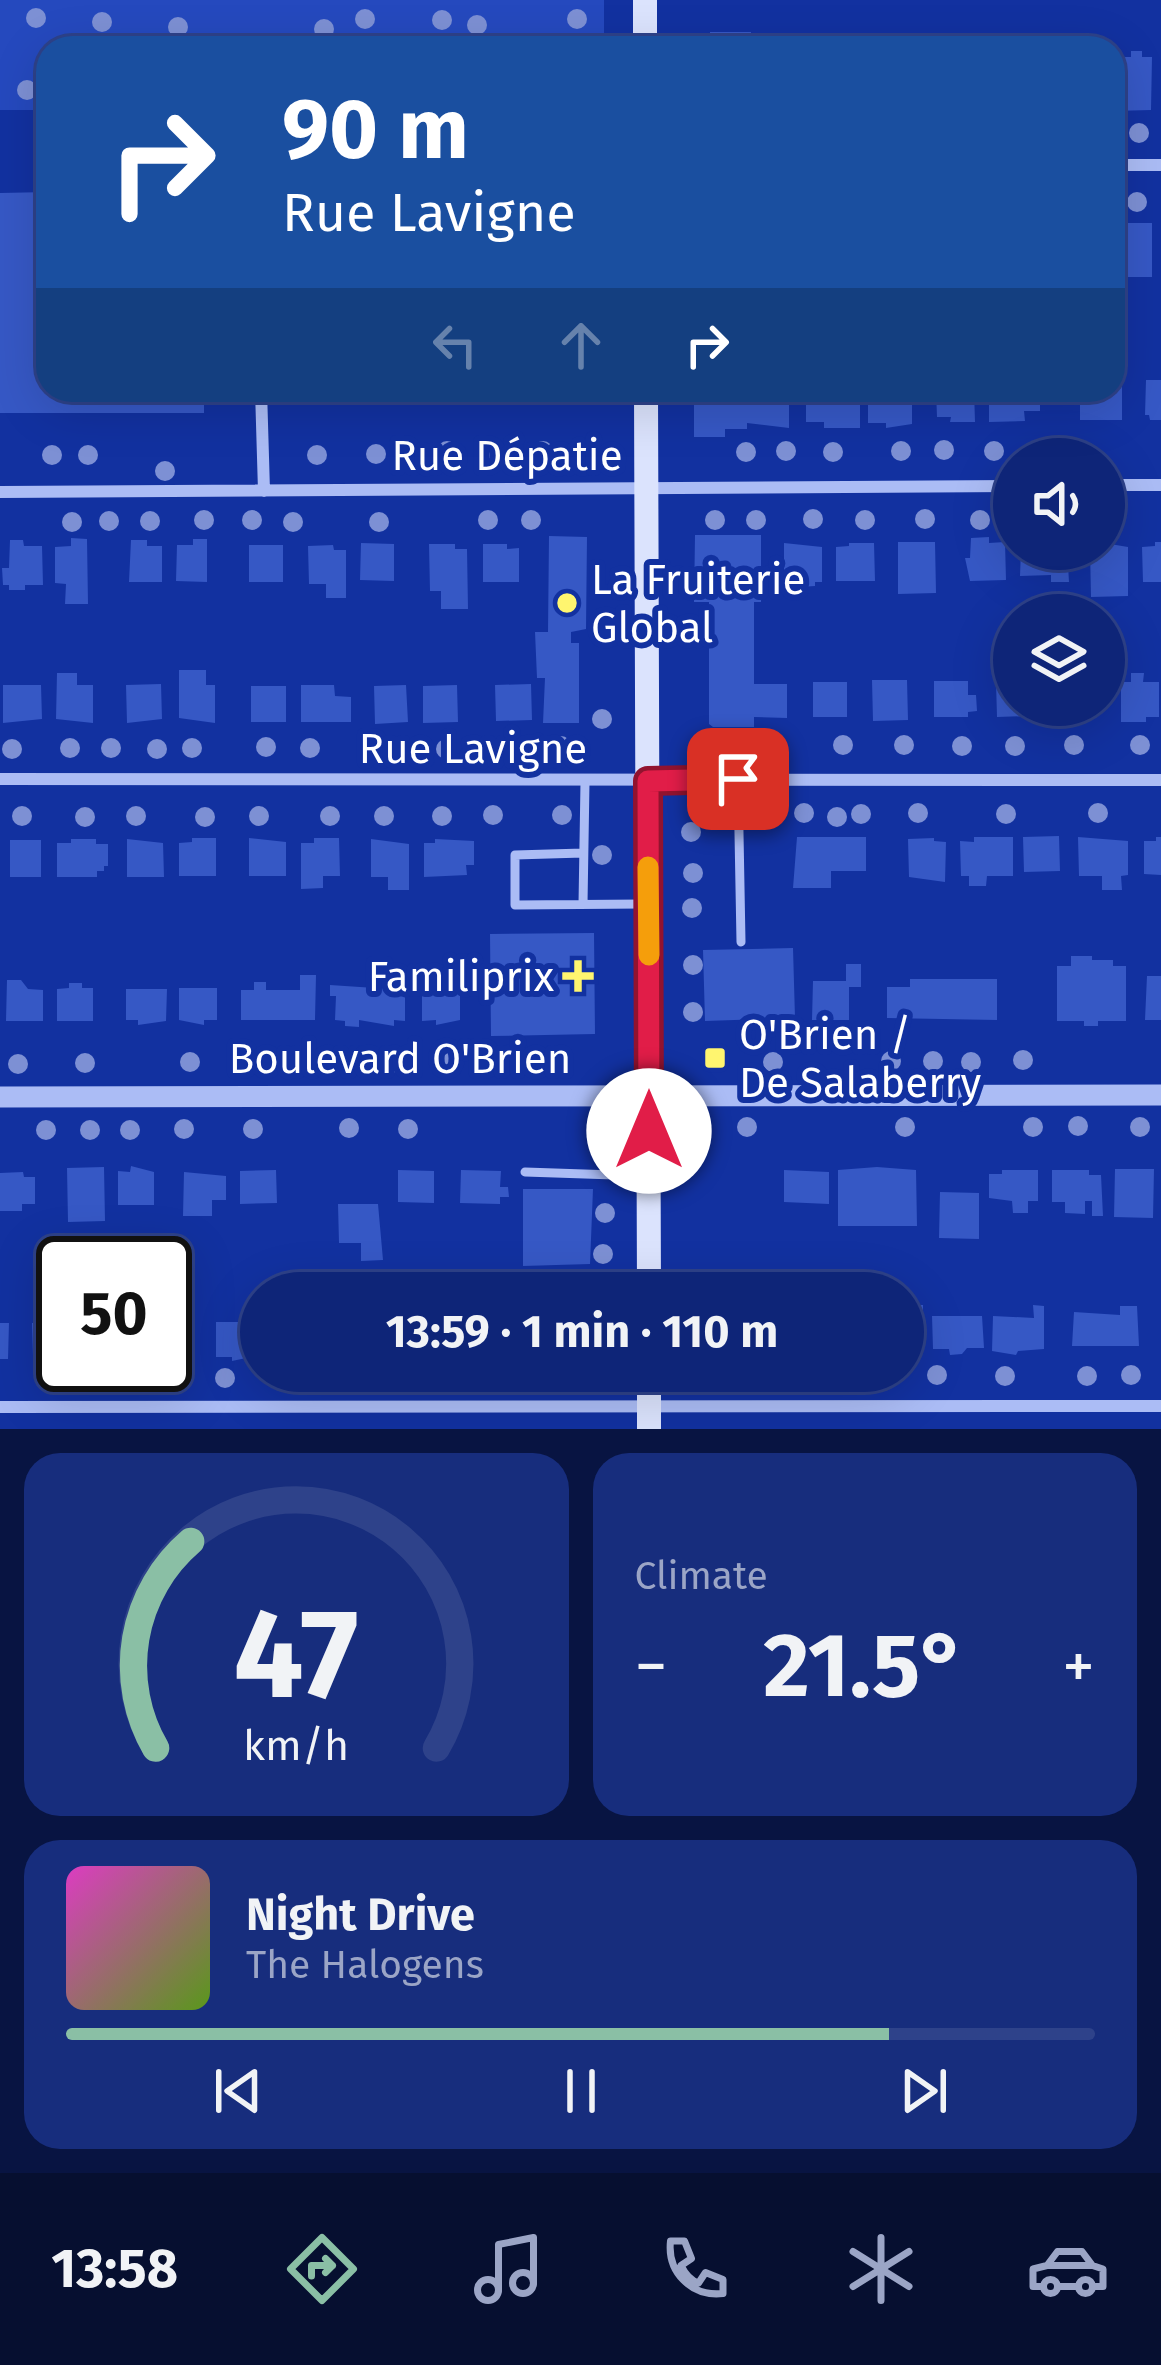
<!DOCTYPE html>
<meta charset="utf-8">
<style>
:root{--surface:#0e2578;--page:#172d7d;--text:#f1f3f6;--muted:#9ba5c6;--line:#2e428a;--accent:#8abfa5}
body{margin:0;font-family:"Fira Sans",sans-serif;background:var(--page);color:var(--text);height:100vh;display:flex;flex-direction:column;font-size:45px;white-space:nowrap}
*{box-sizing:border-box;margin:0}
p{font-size:39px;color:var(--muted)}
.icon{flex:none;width:66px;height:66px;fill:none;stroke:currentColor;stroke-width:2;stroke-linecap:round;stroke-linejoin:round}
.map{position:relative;height:1429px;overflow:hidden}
.details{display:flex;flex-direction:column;gap:24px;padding:24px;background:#081442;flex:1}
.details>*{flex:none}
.top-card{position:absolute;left:36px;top:36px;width:1089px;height:366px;border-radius:36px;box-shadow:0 12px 48px #0002,0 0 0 3px var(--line);background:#1a4fa0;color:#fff;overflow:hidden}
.buttons{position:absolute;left:993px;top:438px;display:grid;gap:24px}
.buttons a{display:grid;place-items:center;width:132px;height:132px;border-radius:50%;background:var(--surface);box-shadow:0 12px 48px #0002,0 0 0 3px var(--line);font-size:60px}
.speed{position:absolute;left:36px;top:1236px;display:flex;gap:24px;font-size:60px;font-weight:700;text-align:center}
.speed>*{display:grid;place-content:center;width:156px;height:156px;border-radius:50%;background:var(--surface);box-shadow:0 12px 48px #0002,0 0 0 3px var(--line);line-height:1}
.speed .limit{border:6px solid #111;border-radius:18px;background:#fff;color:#111}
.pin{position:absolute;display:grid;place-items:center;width:102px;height:102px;color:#fff;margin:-51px;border-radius:24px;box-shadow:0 6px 18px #0006}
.me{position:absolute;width:132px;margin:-66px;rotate:0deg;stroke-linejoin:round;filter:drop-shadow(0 0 9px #0008)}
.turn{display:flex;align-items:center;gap:42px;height:252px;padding:0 48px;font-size:54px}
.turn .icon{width:156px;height:156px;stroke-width:2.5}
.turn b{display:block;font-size:84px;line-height:102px}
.lanes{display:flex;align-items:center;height:114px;padding:0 48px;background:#0003;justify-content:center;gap:60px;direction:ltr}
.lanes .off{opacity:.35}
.big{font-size:90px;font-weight:700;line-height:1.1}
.details .widget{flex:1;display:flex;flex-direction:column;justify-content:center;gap:18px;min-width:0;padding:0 42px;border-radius:36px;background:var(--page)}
.details .dial{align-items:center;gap:0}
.dial svg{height:312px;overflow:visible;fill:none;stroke:var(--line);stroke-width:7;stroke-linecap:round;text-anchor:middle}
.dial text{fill:var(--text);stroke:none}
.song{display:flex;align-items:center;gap:36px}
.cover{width:144px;height:144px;border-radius:18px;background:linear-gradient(135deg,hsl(310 70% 55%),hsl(90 70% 35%))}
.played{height:12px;border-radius:6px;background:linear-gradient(90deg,var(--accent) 80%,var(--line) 80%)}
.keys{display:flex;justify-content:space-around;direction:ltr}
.heat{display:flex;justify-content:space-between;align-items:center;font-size:66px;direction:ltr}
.details .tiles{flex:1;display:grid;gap:24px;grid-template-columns:1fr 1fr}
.widget:last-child{grid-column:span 2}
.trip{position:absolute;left:240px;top:1272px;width:684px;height:120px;border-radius:60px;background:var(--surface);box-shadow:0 12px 48px #0002,0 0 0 3px var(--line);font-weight:700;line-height:120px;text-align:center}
.tabs{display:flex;height:192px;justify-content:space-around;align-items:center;background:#060f30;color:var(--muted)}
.tabs .icon{width:84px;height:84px}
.tabs .active{color:var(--accent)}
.tabs b{font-size:54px;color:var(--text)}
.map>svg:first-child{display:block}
.green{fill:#2549be}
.building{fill:#3658c5}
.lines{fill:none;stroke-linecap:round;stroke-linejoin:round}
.service{stroke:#abbcf5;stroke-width:9}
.minor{stroke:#abbcf5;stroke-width:12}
.tertiary{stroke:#abbcf5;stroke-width:21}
.secondary{stroke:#dbe3fd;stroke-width:24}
.tree{fill:#7d90d4}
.route-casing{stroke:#92132f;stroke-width:30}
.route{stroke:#e11d48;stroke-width:21}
.slow{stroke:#f59e0b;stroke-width:21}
.poi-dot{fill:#fff56f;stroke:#1231a0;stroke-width:4.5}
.labels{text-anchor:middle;stroke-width:12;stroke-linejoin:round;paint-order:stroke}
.street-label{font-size:42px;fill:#fff;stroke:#1231a0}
.poi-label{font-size:42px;fill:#fff;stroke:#1231a0;text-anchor:start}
</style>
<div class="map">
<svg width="1161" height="1429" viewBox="0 0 1161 1429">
<rect width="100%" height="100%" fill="#1231a0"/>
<path class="green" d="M0,0h604v48h-556v62h-48z"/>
<path class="building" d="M710,32h41v16h-41z
M1131,51h11v6h10l-1,53 -38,1v-54h18z
M48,192v198h156v23h-204v-220z
M1113,223h39v54h-39z
M1113,369h9v51h-42v-30h33z
M1146,380h15v40h-11l-1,-5h-4z
M368,390h51l1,11 -52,2z
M694,390h83v6h12v32l-42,-5v6h-22v8h-31z
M806,390h54v38h-36v-6h-18z
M868,390h44v34l-26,4v-5h-18z
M936,390h38l1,32h-25l1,-5h-14z
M989,390h51v21h-16l1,10 -36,1z
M695,535h66v67h-7v82h33v34l-33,-1v10h-41l-4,-3v-122h-15z
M549,536l38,1 -1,92 -15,3v11h8v80h-36l2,-45h-8l-2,-46h13z
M989,537v6l16,-1 1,38 -36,1 -5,-23h5l1,-20z
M71,538l16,1 1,65h-23l1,-20 -11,-1v-36l16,-1z
M193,539h14v43l-31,-1 1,-36h16z
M10,540h13l1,6h18l1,39h-18v5h-16v-5h-6l-1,-17h7z
M131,540h16v6h15v36h-33z
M898,542h37l1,51 -38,1z
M1155,542h6v40h-18l-1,-35 13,-1z
M361,543l33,1v37l-34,-1z
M784,543l38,4v35h-7v4l-15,1v-5h-16z
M849,543h25l1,38h-39v-34l13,-1z
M1104,543l24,4v49l-37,1 -1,-48h14z
M429,544h26v5h12l1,60h-27v-18h-11z
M483,544h24v5l12,-1v34h-36z
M249,545h34v37h-34z
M333,545l1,5h12v48h-20v-14h-17l-1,-38z
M1021,549h46l2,33h-18v-7l-31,1z
M179,670h27v15h9v38l-36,-5z
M57,673h20v12h16v38l-37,-4z
M1131,673h13l-1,9h16v35h-13v5h-25v-40h10z
M872,680h35l1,40 -35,1z
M934,681h34v14h8l1,16 -9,1v5h-34z
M813,682h34v35h-34z
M996,682h18v23h16v11l-33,1z
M161,684l1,35 -35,4 -1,-38z
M531,684l1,36 -36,1 -1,-36z
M3,685h38l1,34 -39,4z
M301,685h33l1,11 16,1v25h-50z
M406,685l2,37 -33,2 -1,-38z
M457,685l1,37 -35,1v-37z
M251,686h35v36h-35z
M1057,705h34v11h-5v5l-12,1v-6h-17z
M1059,836l1,35 -36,1 -1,-35z
M797,837h69v34h-35v17h-38z
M974,837h39v39h-26l-1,10h-17v-10h-8l-1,-35 14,1z
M1078,837l50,4v34l-7,1 1,14h-20v-14h-23z
M1156,837h5v38l-17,-1v-33h12z
M192,838h24v38h-37v-33l13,-1z
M249,838l37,4v34h-37z
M314,838h25l1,38h-17v12l-22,1v-46h13z
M934,838v3l12,1 -1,40 -36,-5 -1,-38z
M71,839h25v5h12v22h-4v5h-7v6h-40v-34h14z
M127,839l36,4 1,34h-37z
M371,839l38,5v46h-21v-13h-17z
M435,839l39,2v24h-8l1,10 -43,2v-34h11z
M10,840h31v37h-31z
M594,933l1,101 -104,2 -1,-102z
M793,948l2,70 -90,3 -2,-71z
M1071,956h21v4h21v6h13v55h-28v5h-14v-5h-27v-55h14z
M846,964h15v23h-12v33h-37l1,-39h33z
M300,975h16l-1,45h-74v-30h13v-8h12v8h34z
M1147,976h14v44h-16z
M910,979h87v41l-110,-2v-31h23z
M7,980h14l7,9 15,1v31h-37z
M69,983h13v5h11v33h-36v-32l12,-1z
M435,983l25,5v32l-24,5v-5l-14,1v-33h13z
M330,985l75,5v31l-11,-1v6l-35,-6v7l-14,-1v-5l-10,-1 1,-24h-6z
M179,988h38v32h-13v5l-25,-5z
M126,989h41l-1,32 -28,4v-5h-12z
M131,1166l23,6v33h-36v-34l12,1z
M104,1167l1,54 -37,1 -1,-54z
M877,1167l39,3 1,56h-79v-56z
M1115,1169h39l-1,49 -39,-1z
M276,1170l1,33 -37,1v-33z
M398,1170l36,1v32l-36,-1z
M461,1170l40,1 -1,16h8l1,10h-9v7l-40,-1z
M784,1170l45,2v32l-45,-2z
M1002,1170h36v31h-10v12h-15l-1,-12 -23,-3v-24h13z
M1052,1170h37v5h12l2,41h-11v-15h-7v13l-20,-1v-11h-13z
M23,1172l1,5h11v27h-13v7h-22v-38z
M184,1172l42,4v24h-14v16h-29z
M523,1189h70l-3,75 -67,2z
M940,1192l39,1v46l-40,-1z
M338,1204h40l5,56 -22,1v-18h-22z
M600,1282v11h-31v-10z
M903,1305h20v45h-20z
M1033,1305l11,1v43l-26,2 -2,4 -24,-4 1,-35 41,2z
M1120,1306h17l2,40h-67l2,-34 46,3z
M932,1316h50l2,32h-17l-5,6 -12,1 -1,-6h-16z
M165,1322h25l1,34 -7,1v4h-14v-4h-5z
M216,1322h35v35l-19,4v-4h-16z
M0,1323h9l-1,36h-8z
M32,1323h31l-2,38 -28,-5z"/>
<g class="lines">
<path class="service" d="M738,779l3,163
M583,853l-68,2v50l128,-1
M583,904l2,-122
M525,1172l119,4"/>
<path class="minor" d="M1113,165h48
M261,390l3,101
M1104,485h57
M0,492l1014,-6
M0,779l1161,1
M0,1407l1161,-1"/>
<path class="tertiary" d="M0,1097l1161,-2"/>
<path class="secondary" d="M645,0v48
M646,390l3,903
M649,1371v58"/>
</g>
<g class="tree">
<circle cx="36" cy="18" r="10"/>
<circle cx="365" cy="19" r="10"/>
<circle cx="577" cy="19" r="10"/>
<circle cx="442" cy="20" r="10"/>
<circle cx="102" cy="22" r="10"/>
<circle cx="477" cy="25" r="10"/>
<circle cx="178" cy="27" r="10"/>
<circle cx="324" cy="29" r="10"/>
<circle cx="27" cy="90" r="10"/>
<circle cx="1139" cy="133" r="10"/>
<circle cx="1137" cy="202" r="10"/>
<circle cx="944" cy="450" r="10"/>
<circle cx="447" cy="451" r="10"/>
<circle cx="543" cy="451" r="10"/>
<circle cx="786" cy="451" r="10"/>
<circle cx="901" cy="451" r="10"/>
<circle cx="994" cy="451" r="10"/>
<circle cx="495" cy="452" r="10"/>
<circle cx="746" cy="452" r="10"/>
<circle cx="833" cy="452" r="10"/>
<circle cx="415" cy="453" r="10"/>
<circle cx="376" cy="454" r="10"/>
<circle cx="52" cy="455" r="10"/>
<circle cx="88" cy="455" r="10"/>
<circle cx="317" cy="455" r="10"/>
<circle cx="165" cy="471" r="10"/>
<circle cx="813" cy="519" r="10"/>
<circle cx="925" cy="519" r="10"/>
<circle cx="204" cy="520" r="10"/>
<circle cx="252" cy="520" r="10"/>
<circle cx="488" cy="520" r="10"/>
<circle cx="531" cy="520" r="10"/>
<circle cx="715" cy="520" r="10"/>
<circle cx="756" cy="520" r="10"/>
<circle cx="865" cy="520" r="10"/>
<circle cx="980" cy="520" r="10"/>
<circle cx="109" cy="521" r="10"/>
<circle cx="150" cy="521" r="10"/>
<circle cx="72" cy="522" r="10"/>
<circle cx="293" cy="522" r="10"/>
<circle cx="379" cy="522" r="10"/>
<circle cx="602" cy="719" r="10"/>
<circle cx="843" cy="745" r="10"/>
<circle cx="904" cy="745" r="10"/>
<circle cx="1074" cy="745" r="10"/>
<circle cx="1140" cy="745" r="10"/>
<circle cx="561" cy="746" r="10"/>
<circle cx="962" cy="746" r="10"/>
<circle cx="1015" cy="746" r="10"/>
<circle cx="266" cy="747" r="10"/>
<circle cx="70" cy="748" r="10"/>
<circle cx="111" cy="748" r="10"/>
<circle cx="192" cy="748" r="10"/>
<circle cx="310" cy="748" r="10"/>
<circle cx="387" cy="748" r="10"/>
<circle cx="507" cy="748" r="10"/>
<circle cx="12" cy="749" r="10"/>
<circle cx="157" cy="749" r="10"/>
<circle cx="446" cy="749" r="10"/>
<circle cx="804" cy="813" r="10"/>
<circle cx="918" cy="813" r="10"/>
<circle cx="1098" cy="813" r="10"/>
<circle cx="761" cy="814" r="10"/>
<circle cx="861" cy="814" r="10"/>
<circle cx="1006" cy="814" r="10"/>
<circle cx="493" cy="815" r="10"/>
<circle cx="562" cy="815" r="10"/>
<circle cx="22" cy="816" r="10"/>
<circle cx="136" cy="816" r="10"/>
<circle cx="259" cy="816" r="10"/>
<circle cx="330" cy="816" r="10"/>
<circle cx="384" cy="816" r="10"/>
<circle cx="442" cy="816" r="10"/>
<circle cx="85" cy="817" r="10"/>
<circle cx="205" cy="817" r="10"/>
<circle cx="837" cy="817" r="10"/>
<circle cx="691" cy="832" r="10"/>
<circle cx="602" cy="855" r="10"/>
<circle cx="693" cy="873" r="10"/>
<circle cx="692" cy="908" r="10"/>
<circle cx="693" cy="965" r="10"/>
<circle cx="693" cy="1012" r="10"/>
<circle cx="1023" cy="1060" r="10"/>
<circle cx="891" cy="1061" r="10"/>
<circle cx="933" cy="1061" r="10"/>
<circle cx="190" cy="1062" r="10"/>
<circle cx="249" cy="1062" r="10"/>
<circle cx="344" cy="1062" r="10"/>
<circle cx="452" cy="1062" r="10"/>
<circle cx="773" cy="1062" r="10"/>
<circle cx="971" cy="1062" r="10"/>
<circle cx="85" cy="1063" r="10"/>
<circle cx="296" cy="1063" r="10"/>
<circle cx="392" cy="1063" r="10"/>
<circle cx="18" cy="1064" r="10"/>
<circle cx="1078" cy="1126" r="10"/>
<circle cx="747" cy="1127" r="10"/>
<circle cx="905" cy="1127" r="10"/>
<circle cx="1033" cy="1127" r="10"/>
<circle cx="1140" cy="1127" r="10"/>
<circle cx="349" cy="1128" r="10"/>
<circle cx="184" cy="1129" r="10"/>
<circle cx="253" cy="1129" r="10"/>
<circle cx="408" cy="1129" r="10"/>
<circle cx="46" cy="1130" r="10"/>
<circle cx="90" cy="1130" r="10"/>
<circle cx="130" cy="1130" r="10"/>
<circle cx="605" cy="1213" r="10"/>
<circle cx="603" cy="1254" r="10"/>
<circle cx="937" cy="1375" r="10"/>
<circle cx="1131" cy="1375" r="10"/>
<circle cx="1005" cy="1376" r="10"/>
<circle cx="1087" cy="1376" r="10"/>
<circle cx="45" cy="1377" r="10"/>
<circle cx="103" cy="1377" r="10"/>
<circle cx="165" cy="1377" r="10"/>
<circle cx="225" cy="1378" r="10"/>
</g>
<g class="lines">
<g class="route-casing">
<path id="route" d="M649,1131l-1,-350 90,-2"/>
</g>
<use href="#route" class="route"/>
<path class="slow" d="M648,867l1,88"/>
</g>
<g class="poi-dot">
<circle cx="567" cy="603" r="12"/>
<path d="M572 958h12v12h12v12h-12v12h-12v-12h-12v-12h12z"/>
<rect x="703" y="1046" width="24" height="24" rx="6"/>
</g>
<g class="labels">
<g class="street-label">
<text x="507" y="470">Rue Dépatie</text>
<text x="473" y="763">Rue Lavigne</text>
<text x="400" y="1073">Boulevard O'Brien</text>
</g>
<g class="poi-label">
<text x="591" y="594">La Fruiterie<tspan x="591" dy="48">Global</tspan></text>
<text x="554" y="991" text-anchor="end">Familiprix</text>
<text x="739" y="1049">O'Brien /<tspan x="739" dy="48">De Salaberry</tspan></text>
</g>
</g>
</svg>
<div class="buttons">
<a><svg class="icon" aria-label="sound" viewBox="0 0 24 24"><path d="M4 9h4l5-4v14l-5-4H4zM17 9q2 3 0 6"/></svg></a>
<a><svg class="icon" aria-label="layers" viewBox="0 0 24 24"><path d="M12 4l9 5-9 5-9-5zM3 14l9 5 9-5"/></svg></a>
</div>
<div class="speed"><div class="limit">50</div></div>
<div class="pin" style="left:738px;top:779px;background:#d93025"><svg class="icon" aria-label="arrive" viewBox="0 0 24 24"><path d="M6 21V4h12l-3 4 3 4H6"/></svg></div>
<svg class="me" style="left:649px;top:1131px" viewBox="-20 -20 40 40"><circle r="19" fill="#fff"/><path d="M0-13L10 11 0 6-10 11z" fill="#e11d48"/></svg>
<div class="trip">13:59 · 1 min · 110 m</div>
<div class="top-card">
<div class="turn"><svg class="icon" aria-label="right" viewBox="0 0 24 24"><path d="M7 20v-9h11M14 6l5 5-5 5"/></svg><div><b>90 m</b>Rue Lavigne</div></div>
<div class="lanes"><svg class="icon off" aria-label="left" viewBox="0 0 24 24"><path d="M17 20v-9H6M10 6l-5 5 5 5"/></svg><svg class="icon off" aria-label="ahead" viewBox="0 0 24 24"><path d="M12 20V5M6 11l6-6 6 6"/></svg><svg class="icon" aria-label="right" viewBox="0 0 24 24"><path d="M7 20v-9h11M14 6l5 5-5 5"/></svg></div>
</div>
</div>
<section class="details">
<div class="tiles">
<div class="widget dial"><svg viewBox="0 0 100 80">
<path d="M14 69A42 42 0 1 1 86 69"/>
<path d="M14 69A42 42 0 0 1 23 16" stroke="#8abfa5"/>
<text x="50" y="56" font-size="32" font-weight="700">47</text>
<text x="50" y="72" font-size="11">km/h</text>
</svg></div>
<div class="widget"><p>Climate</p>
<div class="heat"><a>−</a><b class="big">21.5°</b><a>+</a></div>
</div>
<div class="widget">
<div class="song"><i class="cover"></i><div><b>Night Drive</b><p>The Halogens</p></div></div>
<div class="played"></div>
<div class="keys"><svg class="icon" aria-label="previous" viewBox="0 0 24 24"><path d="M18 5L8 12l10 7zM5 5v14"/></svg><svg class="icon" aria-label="pause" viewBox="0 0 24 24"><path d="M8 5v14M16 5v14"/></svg><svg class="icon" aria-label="next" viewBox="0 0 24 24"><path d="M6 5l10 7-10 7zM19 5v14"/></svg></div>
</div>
</div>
</section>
<nav class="tabs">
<b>13:58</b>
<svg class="icon active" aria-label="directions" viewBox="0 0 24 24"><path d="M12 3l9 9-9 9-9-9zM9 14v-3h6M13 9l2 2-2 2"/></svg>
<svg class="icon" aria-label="music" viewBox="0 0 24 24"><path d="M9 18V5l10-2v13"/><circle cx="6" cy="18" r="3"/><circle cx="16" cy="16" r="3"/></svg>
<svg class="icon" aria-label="phone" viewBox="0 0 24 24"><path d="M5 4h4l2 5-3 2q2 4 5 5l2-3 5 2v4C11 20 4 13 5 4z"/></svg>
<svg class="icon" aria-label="climate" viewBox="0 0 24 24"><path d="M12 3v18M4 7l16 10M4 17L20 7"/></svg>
<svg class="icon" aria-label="car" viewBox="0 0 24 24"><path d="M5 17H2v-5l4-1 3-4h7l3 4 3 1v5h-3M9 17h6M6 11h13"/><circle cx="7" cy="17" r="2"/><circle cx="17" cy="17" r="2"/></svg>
</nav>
